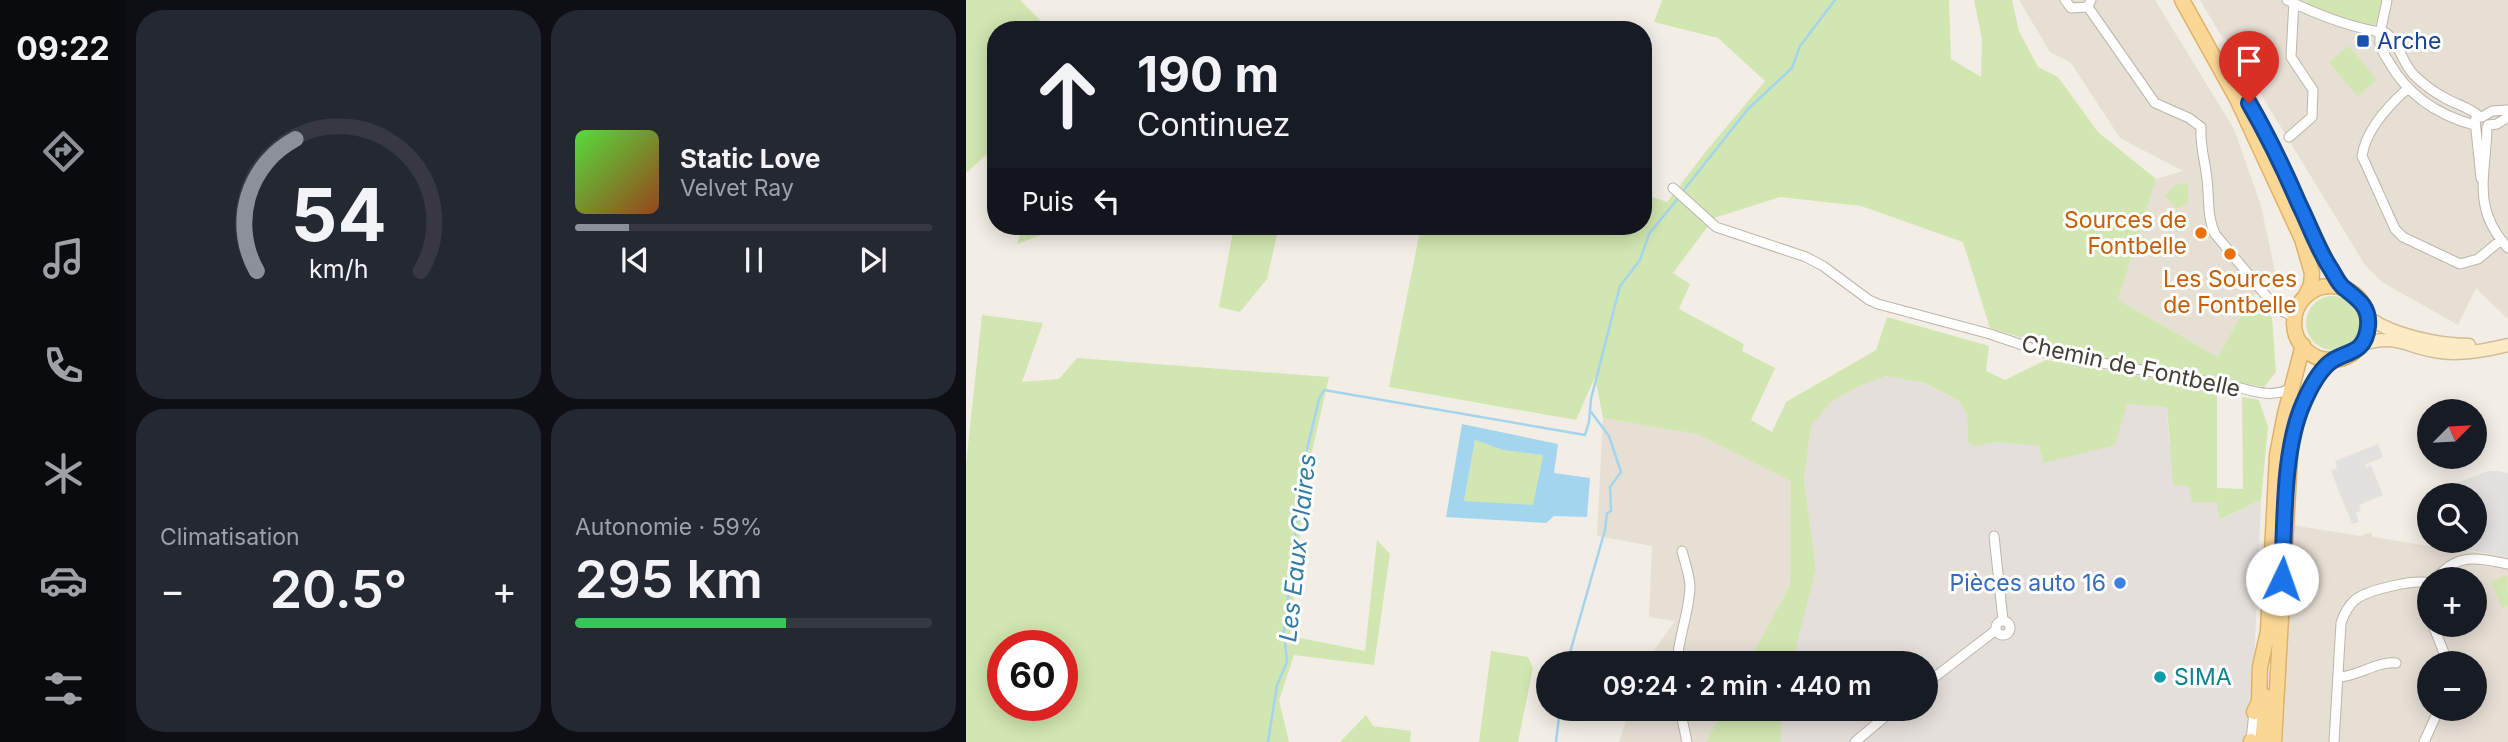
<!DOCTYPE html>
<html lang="fr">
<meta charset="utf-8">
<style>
:root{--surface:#171b24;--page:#242831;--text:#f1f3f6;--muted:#9ea1a6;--line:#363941;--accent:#8c9099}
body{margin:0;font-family:Inter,sans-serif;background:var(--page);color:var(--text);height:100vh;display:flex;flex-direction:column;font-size:26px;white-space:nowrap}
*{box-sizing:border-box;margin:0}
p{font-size:23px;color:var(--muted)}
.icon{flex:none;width:38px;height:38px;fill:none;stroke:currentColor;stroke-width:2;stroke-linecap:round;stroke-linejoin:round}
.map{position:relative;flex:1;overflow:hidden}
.panel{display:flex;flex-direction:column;gap:10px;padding:10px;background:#0d0f14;width:840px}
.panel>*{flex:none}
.hud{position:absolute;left:21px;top:21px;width:665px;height:214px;border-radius:28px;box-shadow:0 4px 18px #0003;background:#171b24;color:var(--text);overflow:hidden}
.needle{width:46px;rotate:66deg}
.buttons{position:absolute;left:1451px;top:399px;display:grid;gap:14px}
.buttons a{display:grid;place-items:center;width:70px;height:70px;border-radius:50%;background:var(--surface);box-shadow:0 4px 18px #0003;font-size:35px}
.speed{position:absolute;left:21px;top:630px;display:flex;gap:14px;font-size:35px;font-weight:700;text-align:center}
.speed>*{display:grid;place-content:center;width:91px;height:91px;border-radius:50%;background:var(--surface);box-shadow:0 4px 18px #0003;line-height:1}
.speed .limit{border:10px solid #d22;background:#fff;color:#111}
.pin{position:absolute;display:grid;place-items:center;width:60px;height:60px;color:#fff;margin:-72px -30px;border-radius:50% 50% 50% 0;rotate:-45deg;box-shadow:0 0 7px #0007}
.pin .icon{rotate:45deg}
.me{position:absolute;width:77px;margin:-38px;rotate:3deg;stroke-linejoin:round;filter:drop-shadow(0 0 5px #0008)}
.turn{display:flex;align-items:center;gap:24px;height:147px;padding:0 35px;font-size:32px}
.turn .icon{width:91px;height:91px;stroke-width:2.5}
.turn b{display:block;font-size:49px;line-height:60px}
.then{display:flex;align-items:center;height:66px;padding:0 35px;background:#0003;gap:14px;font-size:26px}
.big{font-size:52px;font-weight:600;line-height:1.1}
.panel .card{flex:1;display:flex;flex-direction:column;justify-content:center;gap:10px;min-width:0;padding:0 24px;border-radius:28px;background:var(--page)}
.panel .dial{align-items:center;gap:0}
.dial svg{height:182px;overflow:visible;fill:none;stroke:var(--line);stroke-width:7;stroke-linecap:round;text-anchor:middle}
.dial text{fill:var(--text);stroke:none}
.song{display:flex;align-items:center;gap:21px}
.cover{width:84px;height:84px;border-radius:10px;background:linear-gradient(135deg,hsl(110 70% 55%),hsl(20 70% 35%))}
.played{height:7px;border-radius:4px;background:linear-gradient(90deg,var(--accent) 15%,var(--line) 15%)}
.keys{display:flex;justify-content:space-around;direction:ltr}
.heat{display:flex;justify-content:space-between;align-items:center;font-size:38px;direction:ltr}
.charge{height:10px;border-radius:5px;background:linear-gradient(90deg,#34c759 59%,var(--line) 0)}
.panel .tiles{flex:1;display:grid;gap:10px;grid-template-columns:repeat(2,1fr)}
.trip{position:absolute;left:570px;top:651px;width:402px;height:70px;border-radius:35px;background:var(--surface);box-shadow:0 4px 18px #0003;font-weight:600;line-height:70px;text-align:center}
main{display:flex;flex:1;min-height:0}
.tab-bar{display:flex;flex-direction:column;width:126px;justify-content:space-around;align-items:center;background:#090b0e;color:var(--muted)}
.tab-bar .icon{width:49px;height:49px}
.tab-bar .selected{color:var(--accent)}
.tab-bar b{font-size:32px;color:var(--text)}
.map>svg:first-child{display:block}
.residential{fill:#e6dfd4;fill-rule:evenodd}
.industrial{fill:#e5dfdb}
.green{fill:#d1e6b0;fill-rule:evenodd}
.parking{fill:#e3e1de}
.water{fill:#a4d5ee;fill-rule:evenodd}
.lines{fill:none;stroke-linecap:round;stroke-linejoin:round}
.stream{stroke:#a4d5ee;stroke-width:2.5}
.street-casing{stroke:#beb5a9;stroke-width:11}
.secondary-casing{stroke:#d1bd97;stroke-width:15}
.primary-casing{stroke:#e0b267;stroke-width:17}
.street{stroke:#fff;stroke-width:9}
.secondary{stroke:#fdebc6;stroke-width:12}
.primary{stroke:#fbd796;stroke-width:14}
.route-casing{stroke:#114b97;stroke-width:18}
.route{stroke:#1a73e8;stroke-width:12}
.transit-dot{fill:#1a4fb4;stroke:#fff;stroke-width:2.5}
.food-dot{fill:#e8710a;stroke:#fff;stroke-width:2.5}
.shop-dot{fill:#3f7fe0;stroke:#fff;stroke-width:2.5}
.culture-dot{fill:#0f9aa8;stroke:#fff;stroke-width:2.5}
.labels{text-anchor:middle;stroke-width:6;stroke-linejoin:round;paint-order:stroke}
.transit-label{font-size:23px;fill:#164399;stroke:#fff;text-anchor:start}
.food-label{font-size:23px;fill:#c56008;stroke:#fff;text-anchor:end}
.street-label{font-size:23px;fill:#453e35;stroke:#fff}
.shop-label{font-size:23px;fill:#366cbe;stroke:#fff;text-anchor:end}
.culture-label{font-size:23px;fill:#0d838f;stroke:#fff;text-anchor:start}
.water-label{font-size:24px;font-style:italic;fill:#307da5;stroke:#fff}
</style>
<main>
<nav class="tab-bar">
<b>09:22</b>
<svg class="icon selected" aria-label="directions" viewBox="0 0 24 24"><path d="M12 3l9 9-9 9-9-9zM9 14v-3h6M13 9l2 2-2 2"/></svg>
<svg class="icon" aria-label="music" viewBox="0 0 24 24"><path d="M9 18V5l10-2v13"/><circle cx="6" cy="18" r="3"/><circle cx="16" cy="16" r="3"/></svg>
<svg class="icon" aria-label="phone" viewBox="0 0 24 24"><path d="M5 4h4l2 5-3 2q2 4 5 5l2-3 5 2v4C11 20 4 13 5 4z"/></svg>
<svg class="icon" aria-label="climate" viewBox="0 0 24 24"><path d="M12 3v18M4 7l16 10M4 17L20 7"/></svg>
<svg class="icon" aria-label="car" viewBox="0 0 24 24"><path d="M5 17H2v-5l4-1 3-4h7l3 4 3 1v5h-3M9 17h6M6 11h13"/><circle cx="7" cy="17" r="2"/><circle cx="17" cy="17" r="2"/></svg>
<svg class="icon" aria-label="filters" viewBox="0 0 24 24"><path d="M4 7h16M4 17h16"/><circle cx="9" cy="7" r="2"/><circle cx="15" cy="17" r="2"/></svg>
</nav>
<section class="panel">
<div class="tiles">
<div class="card dial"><svg viewBox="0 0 100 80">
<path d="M14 69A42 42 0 1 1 86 69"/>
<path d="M14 69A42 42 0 0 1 31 11" stroke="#8c9099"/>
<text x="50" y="56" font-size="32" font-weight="700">54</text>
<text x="50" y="72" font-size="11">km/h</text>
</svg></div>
<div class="card">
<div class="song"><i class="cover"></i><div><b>Static Love</b><p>Velvet Ray</p></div></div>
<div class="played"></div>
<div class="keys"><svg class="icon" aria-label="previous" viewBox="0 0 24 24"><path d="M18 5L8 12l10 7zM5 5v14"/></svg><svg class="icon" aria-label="pause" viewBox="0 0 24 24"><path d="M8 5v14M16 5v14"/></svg><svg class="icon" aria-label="next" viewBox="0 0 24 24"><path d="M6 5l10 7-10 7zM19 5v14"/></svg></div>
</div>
<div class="card"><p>Climatisation</p>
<div class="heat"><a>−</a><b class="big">20.5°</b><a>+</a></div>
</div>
<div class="card"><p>Autonomie · 59%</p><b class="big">295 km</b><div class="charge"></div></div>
</div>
</section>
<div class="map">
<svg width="1542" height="742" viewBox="0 0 1542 742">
<rect width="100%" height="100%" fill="#f2eee6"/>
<path class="residential" d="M1053,0h136l79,129 27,77 16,75 -26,16 -33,60 -100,-57 38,-121 27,-8 -63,-33 -49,-75 -21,-11z
M1234,0h308v319l-32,-31 -18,37 -76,-43 -17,-17 -136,-223 -9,-8z
M637,418l94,16 95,47 -2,104 -42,78h-103l30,-42 -26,-4 3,-71 -55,-10z
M1325,525l70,11 10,-4 2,5 69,11 2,5 12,-5 2,4 8,-1 42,6v185h-225l-2,-7 4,-32 -2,-2 1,-32 3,-72 2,-2 -2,-2zM1463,579h45v46h-45zM1463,663h45v46h-45z
M664,709h94l-18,33h-87z"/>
<path class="industrial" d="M920,376l38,7 35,18 8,15 1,26 6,5 21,-5 44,4 4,17 84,-59 40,3 2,37 20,42 28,16 3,18 41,-20 -10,242h-470v-33h146v-46h-135l24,-94 -12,-90 7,-54 20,-23 26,-15z"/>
<path class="green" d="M0,0h54l30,30h-54v116l-30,27z
M696,0h287l2,59 30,18 1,-38 -8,-39h38l7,31 19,36 20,10 40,55 58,47 -38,121 100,57 33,-60 21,21 4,54 -12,15 -204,-38 -70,-21 -27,-86 -102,-36 -81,-9 -66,21 -41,55 17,11 -11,25 65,35 -2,7 33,17 -24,52 21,12 14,-30 90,-52 11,-33 102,29 -3,25 19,9 41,-20 171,29v99l26,1 -1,-92 17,3 9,27 -7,73 -42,20 -2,-18h-25l-3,-16 -16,-1 -6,-78 -40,-3 -12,41 -72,18 -4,-17 -44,-4 -21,5 -6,-5 -1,-26 -8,-15 -34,-18 -39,-7 -29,11 -26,15 -20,24 -7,53 12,90 -24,94h-44l42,-78 1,-104 -94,-47 -94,-16 -8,-41 -19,43 -187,-33 32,-161 93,2 1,-2h128v-32l24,8 40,-52 58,-69 -47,-43 -64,-16z
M1339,0h79l-5,21 -9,5 -61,-21z
M1383,46l28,34 -20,16 -28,-34z
M1222,183v20l-12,6 -11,-14 11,-10z
M57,226h42l-48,18z
M268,226h45l-12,53 -27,33 -21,-5z
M1340 323a27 27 0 1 1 54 0a27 27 0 1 1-54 0Z
M16,315l61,8 -21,59 37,-3 18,-21 252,19 -24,105 -15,154 75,15 12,-111 13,14 -16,111 -80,-10 -15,45 10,42h-323v-278zM37,646h59v59h-59z
M509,440l28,10 40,5 -10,51 -69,-5z
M1541,575l1,30 -6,3 -11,-26z
M525,651l37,6 5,11 -15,74h-39z
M758,709h57v33h-75z
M400,715l7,11 38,5 -1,11h-70z"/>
<path class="parking" d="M1412,444l5,13 -18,8 1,3 5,-3 12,30 -24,10 2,6 -5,2 3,9 -7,2 -21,-53 6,-3 -2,-7z
M1522,471h10l10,2v84l-46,-8 1,-6 -8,-1 19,-1v-46h-40l-1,-3z"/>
<path class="water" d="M496,424l96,20 -4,29 36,5 -3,39 -33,-1 -8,7 -100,-6zM509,440l28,10 40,5 -10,50 -69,-4z"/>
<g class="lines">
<path class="stream" d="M717,191l65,-82 44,-41 8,-22 35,-46
M601,663l38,-133 2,-17 4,-2 -1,-24 11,-15 -12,-36 -18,-24
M302,742l9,-57 10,-23 -3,-30 19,-166 16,-67 5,-9 261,45 4,-13 2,-23 29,-113 20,-26 9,-26 30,-37
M590,742l4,-33"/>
<g class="street-casing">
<path id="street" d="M1099,0l6,8 17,-1 3,-7
M1321,0c31,15 64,28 99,33 13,9 16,30 28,42 9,9 20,17 31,23 12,7 25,9 35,19
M1421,0c-2,13 -8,30 -7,43 1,7 5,13 9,19 19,34 49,53 85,63
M1122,7l67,96 34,15 12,9c-1,17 3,30 5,45 4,21 0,43 9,62l62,75 18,8
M1441,89c-19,17 -41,41 -45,67l33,73 8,8 57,27 18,-5 23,-19
M1516,117l10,-6 16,-1
M1509,120l6,58
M1522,125l9,-1 11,-7
M1521,127c-1,49 -16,81 21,121
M1323,137l23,-20 1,-27 -22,-33 3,-57
M707,188l43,39 90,30 17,9 46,34 9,4 112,30 56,19 191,34c19,5 36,11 55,1
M1028,536l9,84
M1470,579c21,-27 42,-21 72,-15
M1463,590l-3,10 3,15
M1030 628a7 7 0 1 1 14 0a7 7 0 1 1-14 0Z
M1467,625l15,38
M711,663c1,-26 13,-52 13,-78 -1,-11 -5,-23 -8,-34
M1372,677c20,0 38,-16 58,-14
M961,683l69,-53
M714,709l7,33
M1285,741l3,-29
M889,742l39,-33
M1368,742l7,-119c3,-9 7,-17 14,-23 12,-10 59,-21 74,-17
M1458,742l15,-33"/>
</g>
<g class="secondary-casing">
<path id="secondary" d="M1402,317c23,18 72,28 101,28
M1394,345c38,-13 46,3 81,7 22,3 45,-2 67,-7"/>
</g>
<g class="primary-casing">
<path id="primary" d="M1216,0l55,99 65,140 10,34 -1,12 -6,12
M1277,91l26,48 58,124 16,25
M1328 323a37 37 0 1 1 74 0a37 37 0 1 1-74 0Z
M1288,712l5,-10 1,-35 8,-36 9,-176 8,-41 18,-69
M1285,741l1,1
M1297,742l2,-46
M1308,742l17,-303c8,-29 19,-59 42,-80"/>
</g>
<use href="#street" class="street"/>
<use href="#secondary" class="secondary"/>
<use href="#primary" class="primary"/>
</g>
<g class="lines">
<g class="route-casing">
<path id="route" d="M1283,103c19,33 35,66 50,101 10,20 18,43 30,62 5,7 9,18 15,22 14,11 26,19 24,38 -3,31 -25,24 -40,38 -11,10 -19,26 -25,40 -21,48 -18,123 -21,175"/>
</g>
<use href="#route" class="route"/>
</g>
<rect class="transit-dot" x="1390" y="34" width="14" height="14" rx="3.5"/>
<g class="food-dot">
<circle cx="1235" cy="233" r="7"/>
<circle cx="1264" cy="254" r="7"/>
</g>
<circle class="shop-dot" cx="1154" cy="583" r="7"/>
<circle class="culture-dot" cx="1194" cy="677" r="7"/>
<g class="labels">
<g class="transit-label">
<text x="1411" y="49">Arche</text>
</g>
<g class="food-label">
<text x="1221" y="228">Sources de<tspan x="1221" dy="26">Fontbelle</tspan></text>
<text x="1264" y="287" text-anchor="middle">Les Sources<tspan x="1264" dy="26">de Fontbelle</tspan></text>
</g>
<g class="street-label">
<text transform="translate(1165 366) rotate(12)" y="8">Chemin de Fontbelle</text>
</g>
<g class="shop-label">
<text x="1140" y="591">Pièces auto 16</text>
</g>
<g class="culture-label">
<text x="1208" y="685">SIMA</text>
</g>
<g class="water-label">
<text transform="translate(332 548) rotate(-84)" y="8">Les Eaux Claires</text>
</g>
</g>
</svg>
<div class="buttons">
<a><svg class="needle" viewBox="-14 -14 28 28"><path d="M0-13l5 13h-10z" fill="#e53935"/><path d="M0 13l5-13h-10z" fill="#9ea1a6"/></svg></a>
<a><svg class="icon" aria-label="search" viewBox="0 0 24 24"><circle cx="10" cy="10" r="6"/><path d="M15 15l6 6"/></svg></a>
<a>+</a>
<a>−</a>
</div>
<div class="speed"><div class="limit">60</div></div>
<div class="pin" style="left:1283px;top:103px;background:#d93025"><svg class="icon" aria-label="arrive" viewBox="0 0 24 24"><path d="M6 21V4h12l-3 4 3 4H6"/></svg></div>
<svg class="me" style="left:1316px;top:579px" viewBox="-20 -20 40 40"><circle r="19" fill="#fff"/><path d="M0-13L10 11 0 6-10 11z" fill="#1a73e8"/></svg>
<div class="trip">09:24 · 2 min · 440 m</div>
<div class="hud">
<div class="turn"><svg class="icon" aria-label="ahead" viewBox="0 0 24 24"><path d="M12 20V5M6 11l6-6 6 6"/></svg><div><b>190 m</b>Continuez</div></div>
<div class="then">Puis<svg class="icon" aria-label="left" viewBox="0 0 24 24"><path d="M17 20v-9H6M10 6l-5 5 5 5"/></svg></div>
</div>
</div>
</main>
